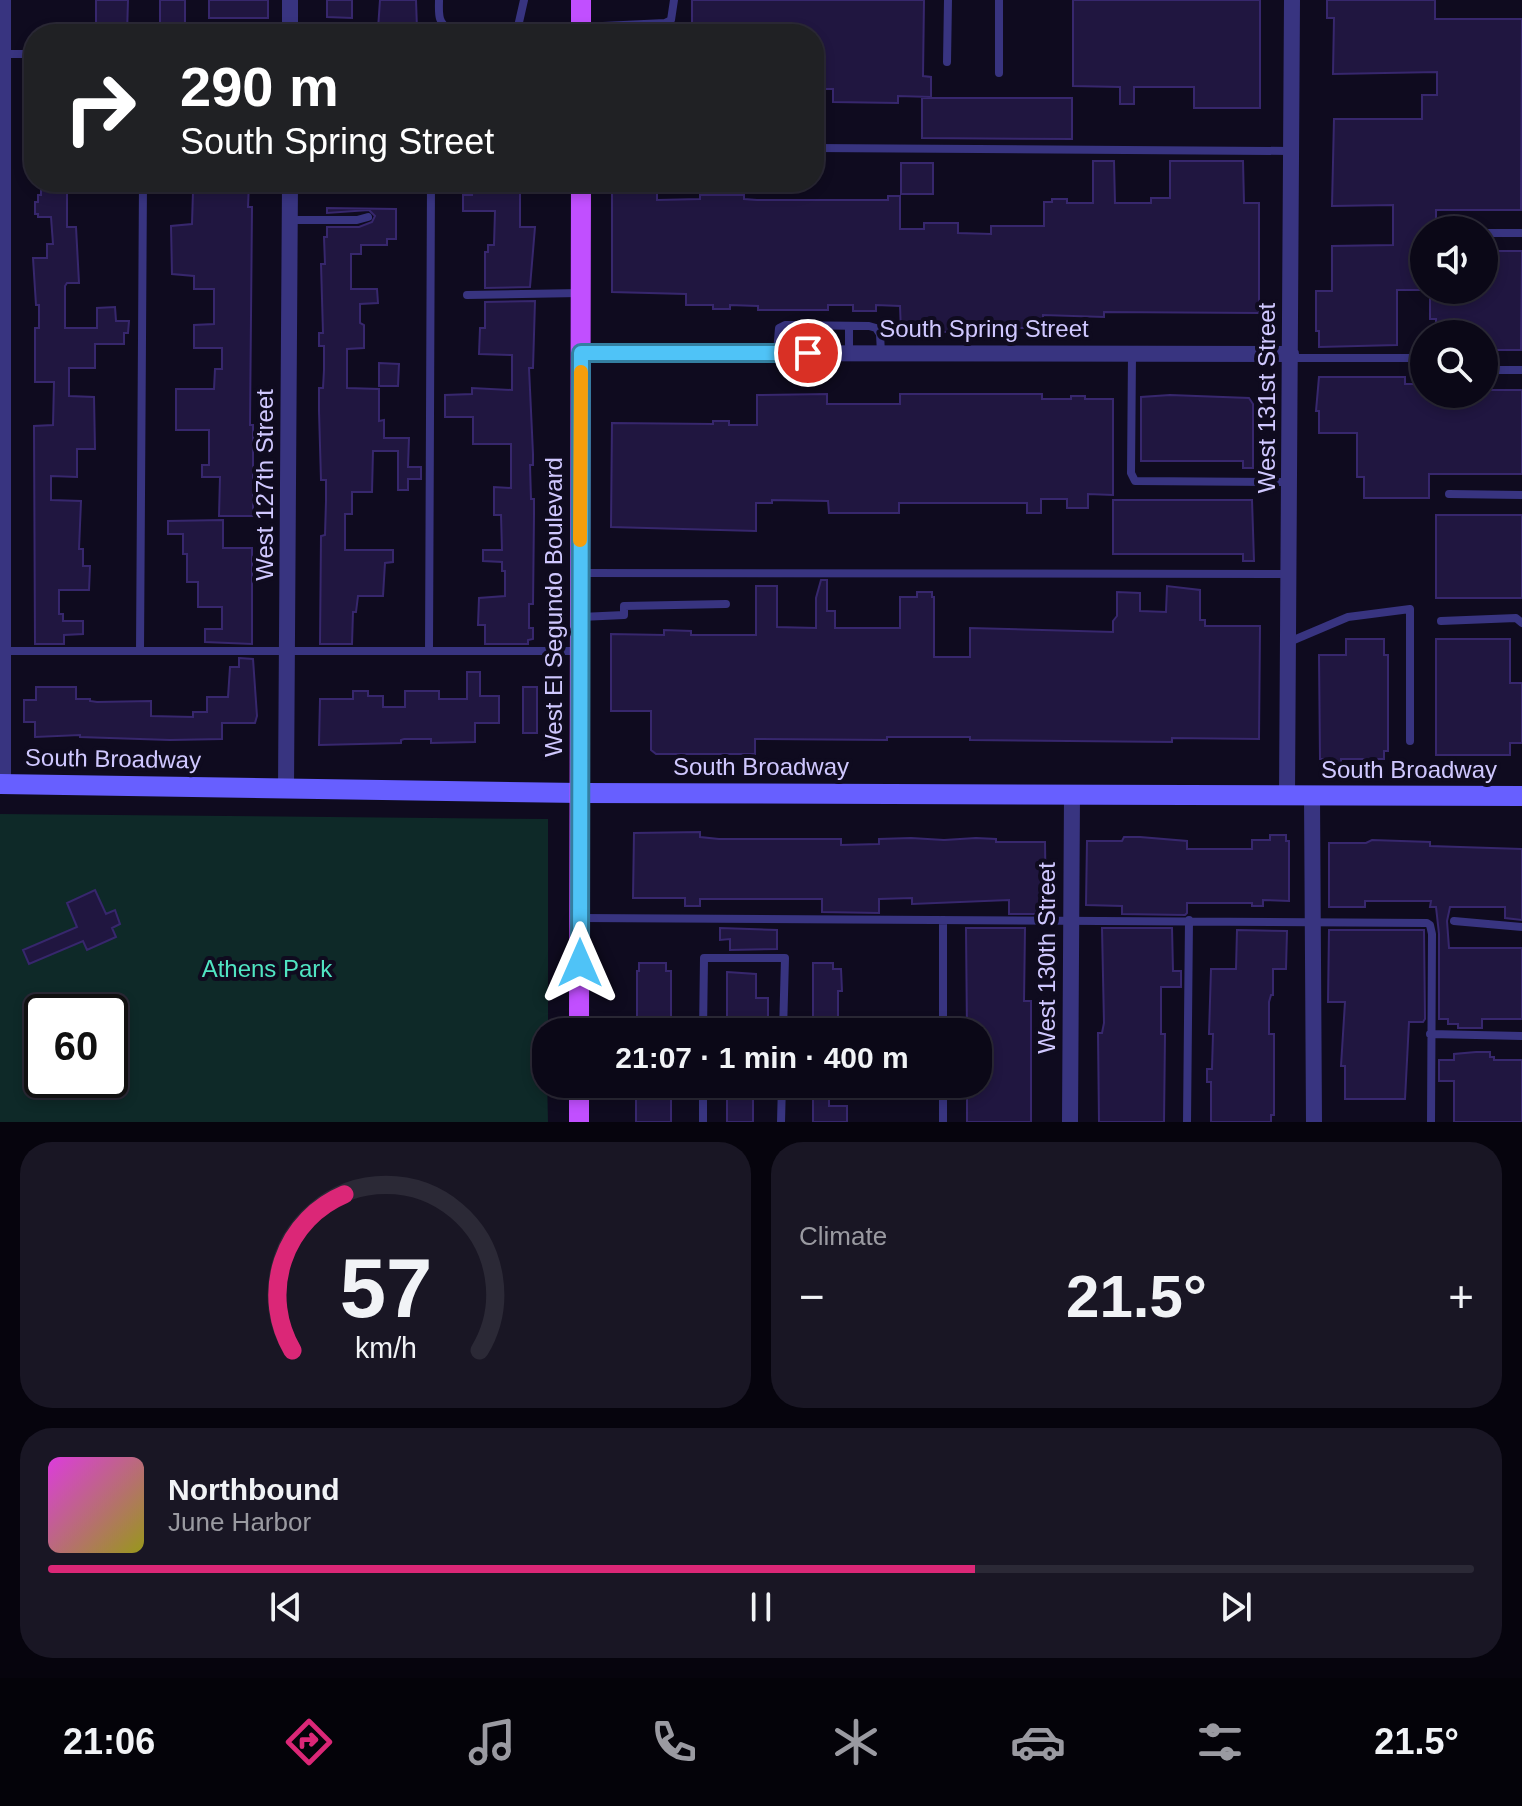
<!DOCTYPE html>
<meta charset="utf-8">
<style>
:root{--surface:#0b0817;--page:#191624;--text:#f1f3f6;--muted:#9a9aa1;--line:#2b2936;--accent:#db2777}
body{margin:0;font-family:Helvetica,sans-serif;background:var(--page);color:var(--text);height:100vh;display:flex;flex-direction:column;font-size:30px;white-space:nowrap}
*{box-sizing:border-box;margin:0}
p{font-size:26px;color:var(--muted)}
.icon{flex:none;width:44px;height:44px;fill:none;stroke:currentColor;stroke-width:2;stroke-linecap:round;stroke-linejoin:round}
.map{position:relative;height:1122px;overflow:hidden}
.drawer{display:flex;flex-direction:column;gap:20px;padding:20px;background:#06040d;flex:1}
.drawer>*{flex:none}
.hud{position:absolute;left:24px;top:24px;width:800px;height:168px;border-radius:32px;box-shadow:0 4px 12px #0003,0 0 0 2px var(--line);background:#202124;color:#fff;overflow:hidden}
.controls{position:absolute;left:1410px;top:216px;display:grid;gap:16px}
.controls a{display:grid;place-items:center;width:88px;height:88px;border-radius:50%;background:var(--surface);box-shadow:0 4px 12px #0003,0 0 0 2px var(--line);font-size:40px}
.speed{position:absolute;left:24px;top:994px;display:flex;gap:16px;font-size:40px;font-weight:700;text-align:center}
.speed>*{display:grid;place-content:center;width:104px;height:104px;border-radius:50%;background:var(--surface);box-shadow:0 4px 12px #0003,0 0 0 2px var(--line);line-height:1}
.speed .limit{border:4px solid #111;border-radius:12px;background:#fff;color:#111}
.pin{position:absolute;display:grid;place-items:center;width:68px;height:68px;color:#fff;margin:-34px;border:4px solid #fff;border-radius:50%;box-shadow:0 2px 8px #0007}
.me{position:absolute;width:88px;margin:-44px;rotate:0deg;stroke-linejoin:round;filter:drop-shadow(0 0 6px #0008)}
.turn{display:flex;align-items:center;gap:28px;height:168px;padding:0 24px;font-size:36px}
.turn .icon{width:104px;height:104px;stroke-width:2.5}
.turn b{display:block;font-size:56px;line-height:68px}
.big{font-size:60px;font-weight:800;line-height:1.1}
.drawer .tile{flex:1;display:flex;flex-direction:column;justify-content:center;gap:12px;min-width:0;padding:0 28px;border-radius:32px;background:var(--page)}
.drawer .dial{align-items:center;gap:0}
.dial svg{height:208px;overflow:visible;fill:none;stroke:var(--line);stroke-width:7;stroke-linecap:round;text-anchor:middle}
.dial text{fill:var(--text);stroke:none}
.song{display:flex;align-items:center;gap:24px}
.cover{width:96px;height:96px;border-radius:12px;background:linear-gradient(135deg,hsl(300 70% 55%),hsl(60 70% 35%))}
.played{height:8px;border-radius:4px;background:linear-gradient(90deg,var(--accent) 65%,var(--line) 65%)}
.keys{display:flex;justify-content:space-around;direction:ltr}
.heat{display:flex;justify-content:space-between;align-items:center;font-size:44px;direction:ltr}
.drawer .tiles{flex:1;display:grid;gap:20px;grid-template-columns:1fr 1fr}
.tile:last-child{grid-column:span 2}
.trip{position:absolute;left:532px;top:1018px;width:460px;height:80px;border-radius:32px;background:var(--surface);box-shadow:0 4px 12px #0003,0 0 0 2px var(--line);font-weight:800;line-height:80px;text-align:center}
.menu{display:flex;height:128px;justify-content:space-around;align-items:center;background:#040309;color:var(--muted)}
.menu .icon{width:56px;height:56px}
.menu .selected{color:var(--accent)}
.menu b{font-size:36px;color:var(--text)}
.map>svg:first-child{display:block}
.green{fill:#0e2928;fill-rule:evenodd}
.building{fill:#201640;stroke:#37276d;stroke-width:2}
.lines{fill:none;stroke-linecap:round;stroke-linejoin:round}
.lane{stroke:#383480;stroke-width:8}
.street{stroke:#383480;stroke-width:16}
.secondary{stroke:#675fff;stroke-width:20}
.primary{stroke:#c14fff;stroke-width:20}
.route-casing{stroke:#337fa1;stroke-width:20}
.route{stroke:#4fc3f7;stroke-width:14}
.slow{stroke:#f59e0b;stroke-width:14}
.labels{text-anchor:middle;stroke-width:8;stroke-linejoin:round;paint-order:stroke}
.street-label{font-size:24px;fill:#d0c8ff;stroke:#0f0b1f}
.park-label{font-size:24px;fill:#50e4c2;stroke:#0f0b1f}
</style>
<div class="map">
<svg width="1522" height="1122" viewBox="0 0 1522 1122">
<rect width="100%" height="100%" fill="#0f0b1f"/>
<path class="green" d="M0,814l548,5v213h-2l2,90h-548zM42,1012h68v68h-68z"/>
<path class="building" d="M96,0h32l-1,34h-31z
M160,0h25v34h-25z
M209,0h59v18h-59z
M327,0h25v18l-25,-1z
M380,0h36l1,29h-39z
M692,0h232l-1,76 8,1v20l-33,-1v7l-65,-1v-13h-19v-55h-122z
M1073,0h187v108h-66v-21h-60v17h-14v-17l-47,-1z
M1327,0h108v19h87l-1,191h-85v20h-12v60h-27v55l-78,2v-16h-3v-40h16v-45l61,-1v-40l-61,1 2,-87h88v-24h15v-23l-104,2 1,-56h-7z
M922,98h150v41l-150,-1z
M1093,161h21l1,42h36v-5h19v-37h73l1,42h15v110l-155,-1v5l-61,-2v10h-18v3h-17v-3h-37v7h-70l-1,-26 -24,-1v6h-23v-6h-25v5h-70v-4l-28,-1v4h-17v-4h-27v-11l-74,-2v-110h45v18l43,-1v-4h44v4l13,1h131v-4h12v33h24v-6h34v10l33,1v-8h53v-24h8v-3h15v4h26z
M901,163h32v31h-32z
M41,182h26v45h9l3,56h-12l-2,3v42h32v-20l18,-1 1,14h13l-1,12h-4v11h-29v24h-26v28l25,1 1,52h-18v28l-26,-1v24l30,1 -2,48h4v17h7l-1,24h-30v24h4v7h20v13l-19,1v9h-29l-1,-218 19,-1 1,-43h-19v-54h4v-23h-3l-3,-47h14v-14h6l-2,-27h-13v-3h-3v-12h3v-7h3z
M218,182h31l-1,25h4l-2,218h3v91h-34l1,-39h-18v-12h7v-35h-33v-41h38l1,-20h7v-21h-28v-23l20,-1v-35h-20v-13l-22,-2 -1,-48 21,-2 1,-33 25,1z
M472,182h48v45h15l-5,60 -45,1v-36h3v-7h6l1,-34h-32v-16h9z
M327,208l69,1v30h-9v6h-26v9h-10v35h26l1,14 -18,1v19l4,2v23l-17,1v39l32,1v32l5,-1v18h25l-1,29h13v12h-13v11h-10v-39h-25l-1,41h-20v22h-7v36h48v12l-8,1 -2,33h-25l-2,16h-3l-1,32h-32l1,-108 4,-1 1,-34v-21h-5l-2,-69v-23h4l1,-18v-24h-5v-13h4l-2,-69h4l-1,-27h3v-10h32l13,-5 3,-6 -6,-6 -42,3z
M1484,251h38l-1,99h-37v-16h-48v-15h-6v-29h54z
M535,301l-2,67h-4l4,86v11h-3l1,34h3v16l-1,89h-4v24h4v11l-5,1v4h-43v-19h-7l1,-27 26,-2v-25h-3v-9l-19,-1v-11h19l-1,-35h-7v-28l17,1v-44h-38v-27h-28v-22l27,-1v-6l40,2v-35l-33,-1 1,-26h5v-26z
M379,363l20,1 -1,22h-19z
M1319,377h86v7h19v10h60v-4h38v84h-93v24h-65v-21h-7v-44h-38v-22h-3z
M827,394v10h73v-10h142v5h29v-3h14v3h28v96l-25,-1v14h-21v-9h-26v14h-14v-10h-128v10h-70l-1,-12 -56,-1v3h-16v28l-145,-4 1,-104 101,1v-3h16v4h28v-30z
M1170,395l79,3 4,6v64h-10v-7h-102v-64z
M1113,500h139l2,61h-11v-7h-130z
M1436,515h86v83h-86z
M223,520v28h29v96l-47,-2v-13h17v-22h-24v-25h-11v-28h-4v-20h-15v-13z
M821,580h6v31h8v17h65v-31h17v-5h15v5h2v60h36v-29l143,4v-11l4,-5v-24l23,1v18l26,1 1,-26 33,4v30h5v6h55l-1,113 -87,-1v4l-202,-2v-3h-83v3l-132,-1v15h-99l-5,-4v-39h-40v-77l53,1v-5l27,1v4h65v-49h21v41l39,1v-30z
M1346,639h38v16h4v96h-4v8h-43v4h-11v-4h-10l-1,-104h27z
M1436,639h74v44h12v60h-12v12h-74z
M239,658l14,1 4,57 -2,7h-33v16l-52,1 -90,-3v-2l-45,2v-15h-11v-22h12v-13h40v12h14v2l7,1 54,-1v15l42,1v-5h14v-15h21l2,-30h9z
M467,672h13v24h19v27h-24v19l-44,1v-4h-27l-3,1v3l-82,2 1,-46h33v-8h15v5h15v11h22v-16h34v8h28z
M523,687h14v46h-14z
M700,832v5l19,2h122v6l38,-1v-5l32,-1 33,2 32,-2 20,1v3h49l1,72h-37v-14l-97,4v-6l-33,1v14l-57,-1v-13h-122v7h-15v-8h-52l1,-65z
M1270,835h16v6h3v60l-26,-1v6h-11v-3h-65v10l-2,2 -63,-1v-8l-36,-1 1,-64h35l2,-4h16l47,4v8h65v-9h18z
M1372,840l58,2v4l92,3v71l-17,-2v-11h-55l-3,14 2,27h73v71h-40v9h-24v-4h-10v-5h-9v-85l-3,-27h-6l1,-6h-66v6h-36v-64h37z
M95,890l11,24 9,-4 5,14 -8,4 4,9 -29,13 -4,-9 -54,23 -6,-14 54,-23 -10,-24z
M720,928l57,2v19l-47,1v-11l-10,1z
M966,928h59l-1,73h7v121h-64v-38h11v-52h-11z
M1102,928h70l1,43h8v16h-20v47h4l-1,88h-65l-1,-89h4l2,-10z
M1237,930l50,1 -1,38h-13v26h-2l-2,7v32h5v81h-3v7h-60v-40h-4v-13h5l1,-35h-4l2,-65h25z
M1329,930h95l1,89 -2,3h-14l-4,77h-60v-33h-4l4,-64h-17z
M639,963h27v8h5v61h-34v-61h2z
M813,963h20v6h8l1,22h-4v41h-25z
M727,972l29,2v24h12v34h-41z
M1476,1052h14v5h4v3h28v62h-68v-41h-15v-21h15v-6z
M636,1084h35v38h-35z
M727,1084h26v38h-26z
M813,1084h16v22h18v16h-34z"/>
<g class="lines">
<path class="lane" d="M439,0c0,12 -2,24 11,29l130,3
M582,27l83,-4 6,-3 3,-20
M517,31l7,-31
M1,54h33
M947,62l1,-62
M999,73v-73
M814,148l477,3
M290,220h67l11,-3
M1484,233h38
M467,295l113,-2
M849,326v27
M777,353l2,-25 6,-3 84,1 7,2 4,6 1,19
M808,353v-27
M1132,354l-1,119 4,8 154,1
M1291,358h124
M1497,370h25
M1449,494l73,1
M581,573l707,1
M581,617l43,-2v-9l102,-2
M1441,621l75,-3 6,5
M1289,642l59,-25 62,-8v132
M1,651h578
M140,651l3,-469
M429,651l2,-469
M581,918l846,5 3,2 2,9 -1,188
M943,920v112
M1454,921l68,6
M703,1032l1,-74h81l-2,74
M1430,1034l92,2
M943,1084v38
M703,1122v-38
M781,1122l1,-38
M1187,1122l2,-202"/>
<path class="street" d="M3,0v784
M290,0v34
M581,353l710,1
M286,788l4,-606
M1287,795l5,-795
M1312,796l2,326
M1070,1122l2,-327"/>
<path class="secondary" d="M0,784l580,9 942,3"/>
<path class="primary" d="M581,34v-34
M579,1032l2,-850
M579,1122v-38"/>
</g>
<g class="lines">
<g class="route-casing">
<path id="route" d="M580,963l1,-610h227"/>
</g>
<use href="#route" class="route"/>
<path class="slow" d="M580,540l1,-168"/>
</g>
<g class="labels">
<g class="street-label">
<text x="984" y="337">South Spring Street</text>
<text transform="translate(1267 398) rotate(-90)" y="8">West 131st Street</text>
<text transform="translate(265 485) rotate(-90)" y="8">West 127th Street</text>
<text transform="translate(554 607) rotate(-90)" y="8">West El Segundo Boulevard</text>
<text transform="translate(113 759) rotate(1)" y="8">South Broadway</text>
<text x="761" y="775">South Broadway</text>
<text x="1409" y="778">South Broadway</text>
<text transform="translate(1047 958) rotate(-90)" y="8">West 130th Street</text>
</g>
<g class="park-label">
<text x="267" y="977">Athens Park</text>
</g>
</g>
</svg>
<div class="controls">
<a><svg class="icon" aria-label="sound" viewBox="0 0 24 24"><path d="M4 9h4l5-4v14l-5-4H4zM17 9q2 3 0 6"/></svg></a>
<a><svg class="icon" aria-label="search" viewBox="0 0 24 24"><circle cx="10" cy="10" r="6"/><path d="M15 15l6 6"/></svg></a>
</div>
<div class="speed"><div class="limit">60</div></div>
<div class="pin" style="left:808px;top:353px;background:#d93025"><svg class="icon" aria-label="arrive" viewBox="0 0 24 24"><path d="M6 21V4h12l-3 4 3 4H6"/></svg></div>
<svg class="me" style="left:580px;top:963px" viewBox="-20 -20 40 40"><path d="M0-17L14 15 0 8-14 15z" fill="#4fc3f7" stroke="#fff" stroke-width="4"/></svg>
<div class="trip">21:07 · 1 min · 400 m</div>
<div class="hud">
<div class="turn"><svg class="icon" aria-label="right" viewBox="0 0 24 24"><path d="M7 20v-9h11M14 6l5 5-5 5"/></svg><div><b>290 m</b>South Spring Street</div></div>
</div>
</div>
<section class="drawer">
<div class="tiles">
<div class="tile dial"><svg viewBox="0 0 100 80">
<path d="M14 69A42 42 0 1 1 86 69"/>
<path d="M14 69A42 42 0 0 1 34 9" stroke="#db2777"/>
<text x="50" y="56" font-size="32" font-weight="700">57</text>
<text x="50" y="72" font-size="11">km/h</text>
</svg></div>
<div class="tile"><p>Climate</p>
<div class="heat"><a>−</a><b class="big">21.5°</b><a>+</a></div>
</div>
<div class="tile">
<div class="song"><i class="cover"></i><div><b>Northbound</b><p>June Harbor</p></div></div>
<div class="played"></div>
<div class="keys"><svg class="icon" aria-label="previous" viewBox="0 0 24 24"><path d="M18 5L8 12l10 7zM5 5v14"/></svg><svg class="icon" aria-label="pause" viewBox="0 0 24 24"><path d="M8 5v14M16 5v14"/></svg><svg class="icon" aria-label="next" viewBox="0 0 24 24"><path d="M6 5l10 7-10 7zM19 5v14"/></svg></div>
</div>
</div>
</section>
<nav class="menu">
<b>21:06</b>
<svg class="icon selected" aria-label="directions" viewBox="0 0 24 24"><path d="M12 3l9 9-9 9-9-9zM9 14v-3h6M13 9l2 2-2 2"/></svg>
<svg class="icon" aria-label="music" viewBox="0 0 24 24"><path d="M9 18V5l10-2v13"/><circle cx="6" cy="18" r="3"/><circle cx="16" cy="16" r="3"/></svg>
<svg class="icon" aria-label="phone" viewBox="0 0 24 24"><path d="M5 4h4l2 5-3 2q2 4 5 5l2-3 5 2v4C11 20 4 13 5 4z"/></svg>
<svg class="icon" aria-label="climate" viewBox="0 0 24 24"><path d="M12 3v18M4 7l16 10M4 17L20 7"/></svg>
<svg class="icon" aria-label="car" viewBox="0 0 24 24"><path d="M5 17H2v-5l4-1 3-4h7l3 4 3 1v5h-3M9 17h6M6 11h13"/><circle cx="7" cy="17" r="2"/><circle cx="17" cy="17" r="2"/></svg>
<svg class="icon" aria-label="filters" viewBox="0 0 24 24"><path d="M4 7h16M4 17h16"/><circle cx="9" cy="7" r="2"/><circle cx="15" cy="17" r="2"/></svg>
<b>21.5°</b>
</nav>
